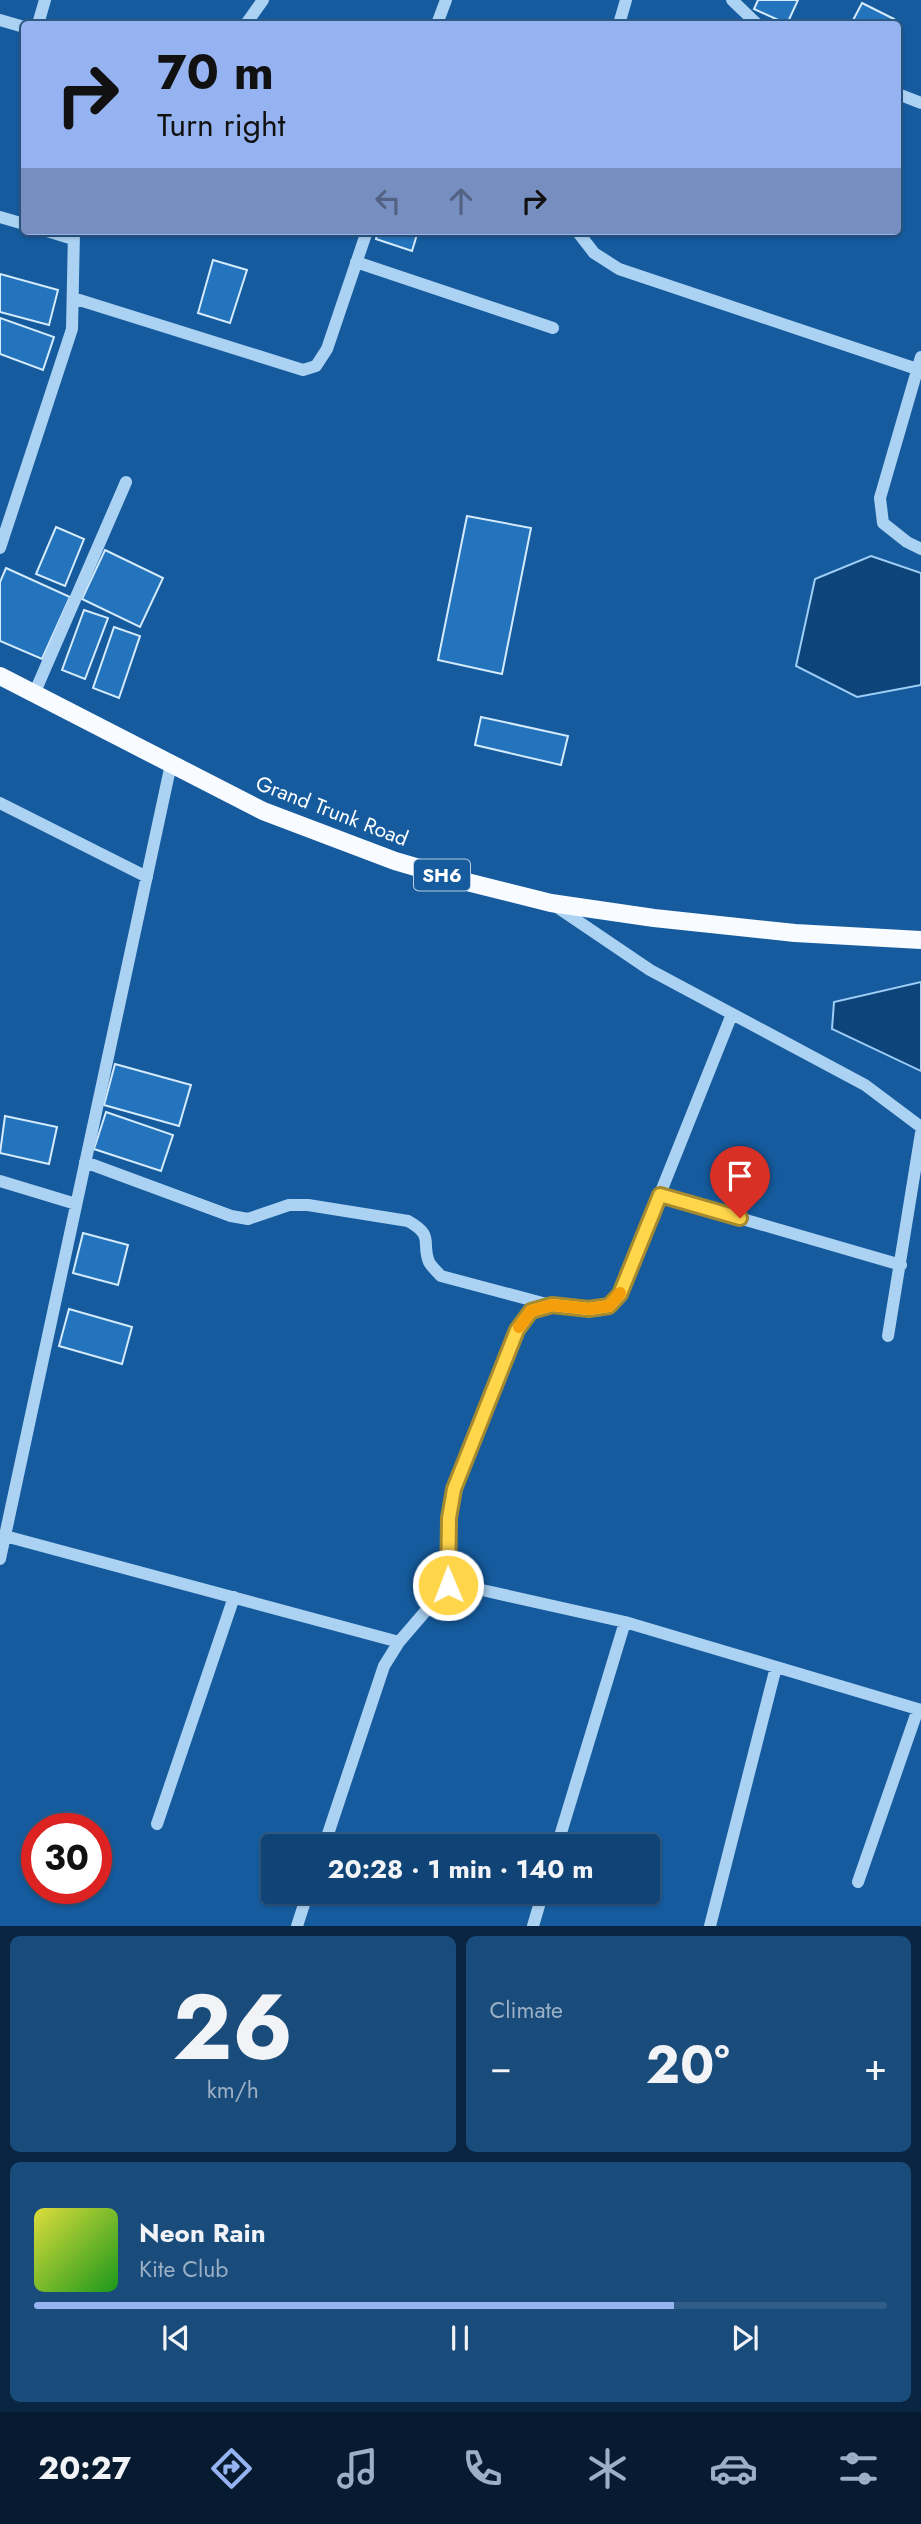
<!DOCTYPE html>
<meta charset="utf-8">
<style>
:root{--surface:#104476;--page:#194b7b;--text:#f1f3f6;--muted:#9cb0c5;--line:#305c88;--accent:#95b2f1}
body{margin:0;font-family:Jost,sans-serif;background:var(--page);color:var(--text);height:100vh;display:flex;flex-direction:column;font-size:26px;white-space:nowrap}
*{box-sizing:border-box;margin:0}
p{font-size:23px;color:var(--muted)}
.icon{flex:none;width:38px;height:38px;fill:none;stroke:currentColor;stroke-width:2;stroke-linecap:round;stroke-linejoin:round}
.map{position:relative;height:1926px;overflow:hidden}
.details{display:flex;flex-direction:column;gap:10px;padding:10px;background:#092541;flex:1}
.details>*{flex:none}
.hud{position:absolute;left:21px;top:21px;width:880px;height:214px;border-radius:7px;box-shadow:0 2px 5px #0004,0 0 0 2px var(--line);background:#95b2f1;color:#111;overflow:hidden}
.speed{position:absolute;left:21px;top:1813px;display:flex;gap:14px;font-size:35px;font-weight:700;text-align:center}
.speed>*{display:grid;place-content:center;width:91px;height:91px;border-radius:50%;background:var(--surface);box-shadow:0 2px 5px #0004,0 0 0 2px var(--line);line-height:1}
.speed .limit{border:10px solid #d22;background:#fff;color:#111}
.pin{position:absolute;display:grid;place-items:center;width:60px;height:60px;color:#fff;margin:-72px -30px;border-radius:50% 50% 50% 0;rotate:-45deg;box-shadow:0 0 7px #0007}
.pin .icon{rotate:45deg}
.me{position:absolute;width:77px;margin:-38px;rotate:359deg;stroke-linejoin:round;filter:drop-shadow(0 0 5px #0008)}
.turn{display:flex;align-items:center;gap:24px;height:147px;padding:0 21px;font-size:32px}
.turn .icon{width:91px;height:91px;stroke-width:2.5}
.turn b{display:block;font-size:49px;line-height:60px}
.lanes{display:flex;align-items:center;height:66px;padding:0 21px;background:#0003;justify-content:center;gap:35px;direction:ltr}
.lanes .off{opacity:.35}
.big{font-size:52px;font-weight:700;line-height:1.1}
.details .widget{flex:1;display:flex;flex-direction:column;justify-content:center;gap:10px;min-width:0;padding:0 24px;border-radius:10px;background:var(--page)}
.details .dial{align-items:center;gap:0}
.dial b{font-size:91px;line-height:1}
.song{display:flex;align-items:center;gap:21px}
.cover{width:84px;height:84px;border-radius:10px;background:linear-gradient(135deg,hsl(60 70% 55%),hsl(120 70% 35%))}
.played{height:7px;border-radius:4px;background:linear-gradient(90deg,var(--accent) 75%,var(--line) 75%)}
.keys{display:flex;justify-content:space-around;direction:ltr}
.heat{display:flex;justify-content:space-between;align-items:center;font-size:38px;direction:ltr}
.details .tiles{flex:1;display:grid;gap:10px;grid-template-columns:1fr 1fr}
.widget:last-child{grid-column:span 2}
.trip{position:absolute;left:261px;top:1834px;width:399px;height:70px;border-radius:7px;background:var(--surface);box-shadow:0 2px 5px #0004,0 0 0 2px var(--line);font-weight:700;line-height:70px;text-align:center}
.tab-bar{display:flex;height:112px;justify-content:space-around;align-items:center;background:#061b2f;color:var(--muted)}
.tab-bar .icon{width:49px;height:49px}
.tab-bar .on{color:var(--accent)}
.tab-bar b{font-size:32px;color:var(--text)}
.map>svg:first-child{display:block}
.water{fill:#0d447a;stroke:#9ecef6;stroke-width:2}
.building{fill:#2374bc;stroke:#d4eafd;stroke-width:2}
.lines{fill:none;stroke-linecap:round;stroke-linejoin:round}
.minor{stroke:#abd2f3;stroke-width:12}
.major{stroke:#f8fbff;stroke-width:18}
.route-casing{stroke:#a68a30;stroke-width:18}
.route{stroke:#ffd54a;stroke-width:12}
.slow{stroke:#f59e0b;stroke-width:12}
.labels{text-anchor:middle;stroke-width:7;stroke-linejoin:round;paint-order:stroke}
.shield{fill:#155b9d;stroke:#b9cee2;stroke-width:2}
.shield-label{font-size:19px;font-weight:bold;fill:#fff}
.street-label{font-size:21px;fill:#fff;stroke:#155b9d}
</style>
<div class="map">
<svg width="921" height="1926" viewBox="0 0 921 1926">
<rect width="100%" height="100%" fill="#155b9d"/>
<path class="water" d="M871,556l50,17v112l-64,12 -61,-31 19,-87z
M921,982v89l-89,-42 2,-27z"/>
<path class="building" d="M758,0h40l-11,24 -33,-15z
M862,3l32,16 -3,5h-40z
M378,231h40l-6,20 -36,-12z
M213,260l34,10 -17,53 -32,-10z
M0,274l58,16 -9,35 -49,-13z
M0,318l54,19 -11,33 -43,-16z
M467,516l64,12 -29,146 -64,-14z
M56,527l28,12 -19,47 -29,-12z
M105,550l58,28 -23,49 -58,-28z
M6,568l64,29 -28,62 -42,-18v-59z
M84,610l24,8 -23,61 -23,-9z
M114,627l26,9 -21,62 -26,-10z
M481,717l87,19 -7,29 -86,-20z
M115,1064l76,21 -12,41 -75,-21z
M106,1112l67,23 -12,36 -67,-22z
M5,1116l52,11 -8,37 -49,-11z
M83,1233l45,12 -10,40 -45,-12z
M69,1309l63,18 -10,37 -63,-18z"/>
<g class="lines">
<path class="minor" d="M732,0l25,24
M0,20l24,7
M38,24l7,-24
M246,24l17,-24
M437,24l9,-24
M619,24l7,-24
M898,94l23,9
M0,217l24,7
M47,231l26,8
M577,231l17,22 25,16 298,100
M356,262l197,66
M73,298l230,72 13,-4 11,-17 40,-118
M921,357l-41,141 3,25 24,19 14,7
M0,548l72,-219 2,-98
M34,694l92,-212
M0,803l147,74
M554,905l96,65 215,115 56,42
M85,1162l146,54 17,3 41,-14h19l100,16c27,15 13,21 21,41 2,4 8,10 12,14l109,29
M0,1181l76,23
M660,1195l241,70
M888,1336l33,-203
M5,1536l394,106
M0,1559l171,-795
M448,1585l1,-67 5,-29 64,-159 13,-19 21,-6 37,4 20,-3 11,-12 112,-280
M157,1824l77,-227
M325,1840l25,6
M324,1846l60,-180 15,-24 49,-57 15,6 19,-1 143,32 296,88
M557,1846l68,-224
M858,1882l60,-173
M297,1926l11,-34
M533,1926l10,-34
M710,1926l66,-259"/>
<path class="major" d="M0,676l263,135 132,50 72,21 84,21 103,15 141,15 126,7"/>
</g>
<g class="lines">
<g class="route-casing">
<path id="route" d="M448,1585l1,-67 5,-29 63,-159 14,-19 21,-6 37,4 20,-3 11,-12 40,-99 80,23"/>
</g>
<use href="#route" class="route"/>
<path class="slow" d="M519,1327l12,-16 21,-6 37,4 20,-3 11,-13"/>
</g>
<g class="labels">
<rect class="shield" x="414" y="859.5" width="56" height="31" rx="5"/>
<g class="shield-label">
<text x="442" y="882">SH6</text>
</g>
<g class="street-label">
<text transform="translate(332 811) rotate(21)" y="7">Grand Trunk Road</text>
</g>
</g>
</svg>
<div class="speed"><div class="limit">30</div></div>
<div class="pin" style="left:740px;top:1218px;background:#d93025"><svg class="icon" aria-label="arrive" viewBox="0 0 24 24"><path d="M6 21V4h12l-3 4 3 4H6"/></svg></div>
<svg class="me" style="left:448px;top:1585px" viewBox="-20 -20 40 40"><circle r="17" fill="#ffd54a" stroke="#fff" stroke-width="3"/><path d="M0-11L8 9 0 5-8 9z" fill="#fff"/></svg>
<div class="trip">20:28 · 1 min · 140 m</div>
<div class="hud">
<div class="turn"><svg class="icon" aria-label="right" viewBox="0 0 24 24"><path d="M7 20v-9h11M14 6l5 5-5 5"/></svg><div><b>70 m</b>Turn right</div></div>
<div class="lanes"><svg class="icon off" aria-label="left" viewBox="0 0 24 24"><path d="M17 20v-9H6M10 6l-5 5 5 5"/></svg><svg class="icon off" aria-label="ahead" viewBox="0 0 24 24"><path d="M12 20V5M6 11l6-6 6 6"/></svg><svg class="icon" aria-label="right" viewBox="0 0 24 24"><path d="M7 20v-9h11M14 6l5 5-5 5"/></svg></div>
</div>
</div>
<section class="details">
<div class="tiles">
<div class="widget dial"><b>26</b><p>km/h</p></div>
<div class="widget"><p>Climate</p>
<div class="heat"><a>−</a><b class="big">20°</b><a>+</a></div>
</div>
<div class="widget">
<div class="song"><i class="cover"></i><div><b>Neon Rain</b><p>Kite Club</p></div></div>
<div class="played"></div>
<div class="keys"><svg class="icon" aria-label="previous" viewBox="0 0 24 24"><path d="M18 5L8 12l10 7zM5 5v14"/></svg><svg class="icon" aria-label="pause" viewBox="0 0 24 24"><path d="M8 5v14M16 5v14"/></svg><svg class="icon" aria-label="next" viewBox="0 0 24 24"><path d="M6 5l10 7-10 7zM19 5v14"/></svg></div>
</div>
</div>
</section>
<nav class="tab-bar">
<b>20:27</b>
<svg class="icon on" aria-label="directions" viewBox="0 0 24 24"><path d="M12 3l9 9-9 9-9-9zM9 14v-3h6M13 9l2 2-2 2"/></svg>
<svg class="icon" aria-label="music" viewBox="0 0 24 24"><path d="M9 18V5l10-2v13"/><circle cx="6" cy="18" r="3"/><circle cx="16" cy="16" r="3"/></svg>
<svg class="icon" aria-label="phone" viewBox="0 0 24 24"><path d="M5 4h4l2 5-3 2q2 4 5 5l2-3 5 2v4C11 20 4 13 5 4z"/></svg>
<svg class="icon" aria-label="climate" viewBox="0 0 24 24"><path d="M12 3v18M4 7l16 10M4 17L20 7"/></svg>
<svg class="icon" aria-label="car" viewBox="0 0 24 24"><path d="M5 17H2v-5l4-1 3-4h7l3 4 3 1v5h-3M9 17h6M6 11h13"/><circle cx="7" cy="17" r="2"/><circle cx="17" cy="17" r="2"/></svg>
<svg class="icon" aria-label="filters" viewBox="0 0 24 24"><path d="M4 7h16M4 17h16"/><circle cx="9" cy="7" r="2"/><circle cx="15" cy="17" r="2"/></svg>
</nav>
